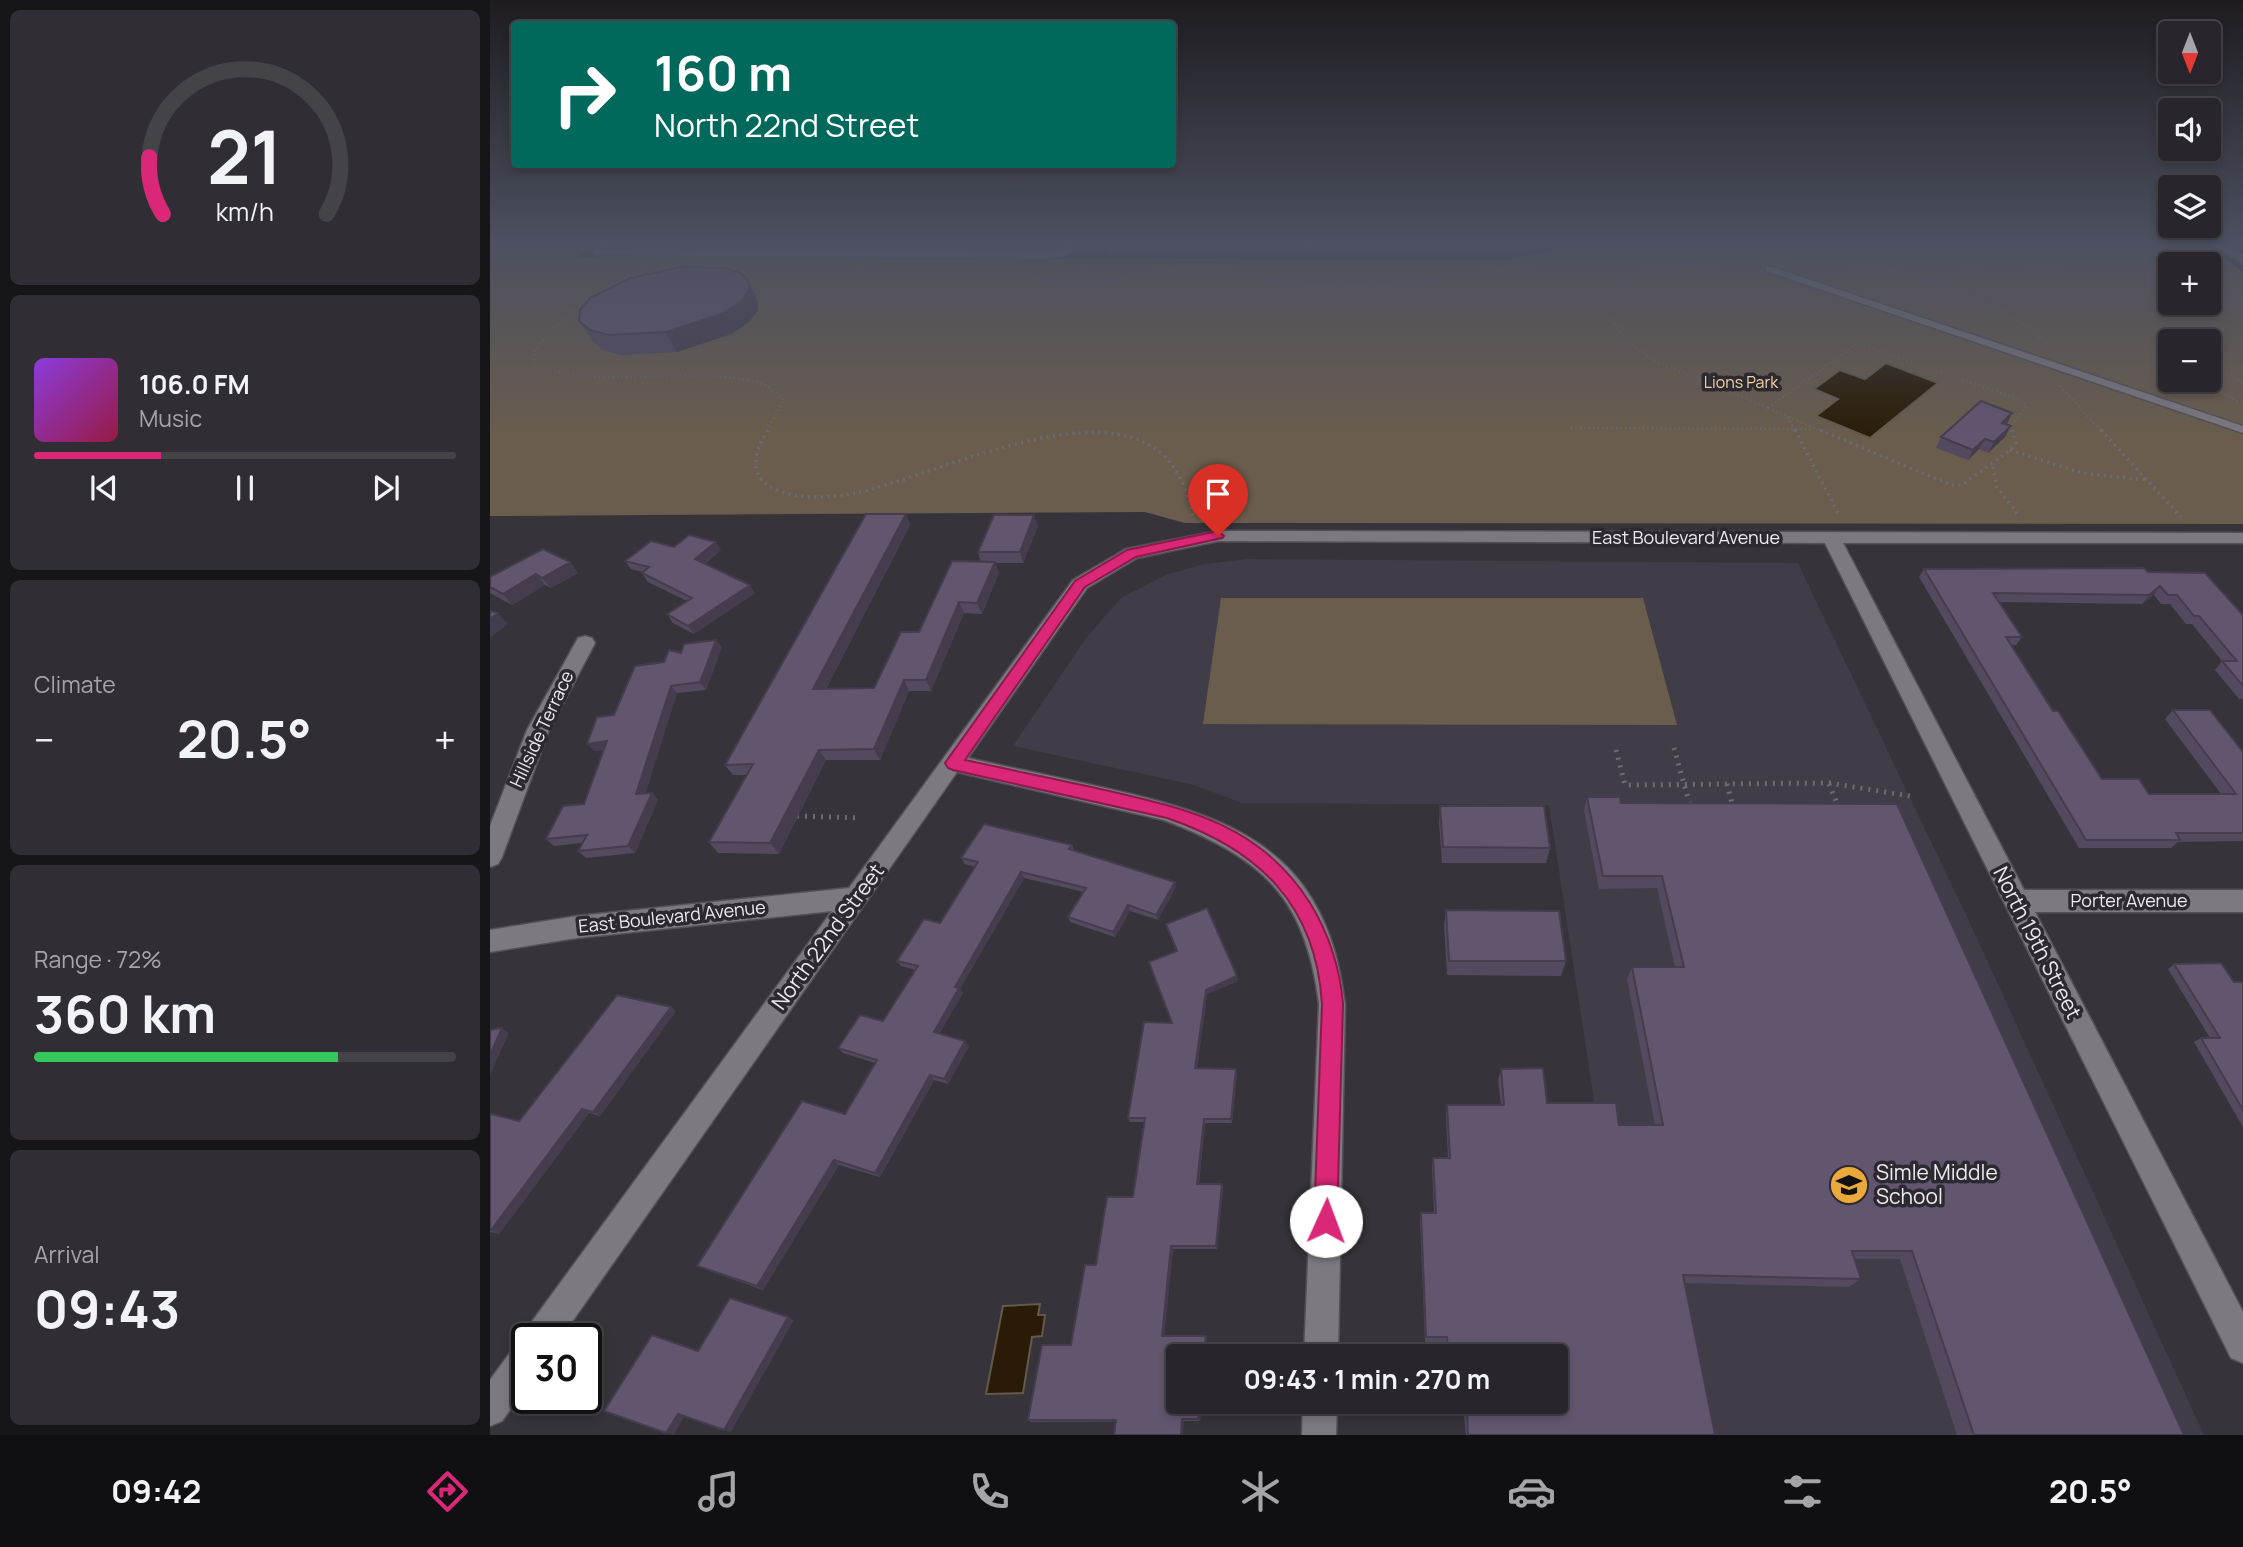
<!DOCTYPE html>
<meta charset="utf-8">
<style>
:root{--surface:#28262c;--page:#302e34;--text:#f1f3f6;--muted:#a5a5a9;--line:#444348;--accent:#db2777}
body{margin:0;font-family:Manrope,sans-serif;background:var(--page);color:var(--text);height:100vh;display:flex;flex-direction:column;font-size:26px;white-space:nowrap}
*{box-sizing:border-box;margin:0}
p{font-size:23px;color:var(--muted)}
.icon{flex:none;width:38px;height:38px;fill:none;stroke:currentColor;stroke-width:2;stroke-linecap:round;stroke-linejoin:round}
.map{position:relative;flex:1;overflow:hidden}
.drawer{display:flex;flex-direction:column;gap:10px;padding:10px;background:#161518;width:490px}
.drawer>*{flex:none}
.top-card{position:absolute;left:21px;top:21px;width:665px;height:147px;border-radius:7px;box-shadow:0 4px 10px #0003,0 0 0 2px var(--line);background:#00695c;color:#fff;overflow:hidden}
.needle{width:46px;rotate:180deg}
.fabs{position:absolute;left:1668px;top:21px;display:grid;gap:14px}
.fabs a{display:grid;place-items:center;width:63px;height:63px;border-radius:7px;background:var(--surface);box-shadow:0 4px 10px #0003,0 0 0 2px var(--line);font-size:35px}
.speed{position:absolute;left:21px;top:1323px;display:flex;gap:14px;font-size:35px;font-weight:700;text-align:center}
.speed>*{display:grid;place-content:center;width:91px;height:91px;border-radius:50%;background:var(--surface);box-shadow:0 4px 10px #0003,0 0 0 2px var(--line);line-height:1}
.speed .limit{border:4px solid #111;border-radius:10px;background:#fff;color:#111}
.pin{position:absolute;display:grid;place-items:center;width:60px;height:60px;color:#fff;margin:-72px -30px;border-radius:50% 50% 50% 0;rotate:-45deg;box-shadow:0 0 7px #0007}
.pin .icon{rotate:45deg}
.me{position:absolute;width:77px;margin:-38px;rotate:2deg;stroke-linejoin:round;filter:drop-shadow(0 0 5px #0008)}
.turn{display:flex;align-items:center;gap:24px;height:147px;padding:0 28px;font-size:32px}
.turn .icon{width:91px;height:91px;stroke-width:2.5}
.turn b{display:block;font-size:49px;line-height:60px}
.big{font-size:52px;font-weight:700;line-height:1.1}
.drawer .widget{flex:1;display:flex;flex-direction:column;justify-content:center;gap:10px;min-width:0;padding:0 24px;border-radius:10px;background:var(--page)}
.drawer .dial{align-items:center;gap:0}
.dial svg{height:182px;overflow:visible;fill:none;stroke:var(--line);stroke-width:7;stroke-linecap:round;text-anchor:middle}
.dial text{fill:var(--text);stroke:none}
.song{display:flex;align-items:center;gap:21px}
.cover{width:84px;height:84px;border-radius:10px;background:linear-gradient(135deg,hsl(270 70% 55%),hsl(340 70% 35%))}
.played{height:7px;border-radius:4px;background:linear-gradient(90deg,var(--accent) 30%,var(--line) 30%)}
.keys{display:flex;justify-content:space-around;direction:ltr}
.heat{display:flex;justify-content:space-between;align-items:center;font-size:38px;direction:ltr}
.charge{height:10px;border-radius:5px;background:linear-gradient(90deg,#34c759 72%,var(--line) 0)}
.trip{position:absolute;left:676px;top:1344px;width:402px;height:70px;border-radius:7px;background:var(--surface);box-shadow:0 4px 10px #0003,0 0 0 2px var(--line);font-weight:700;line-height:70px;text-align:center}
.tab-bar{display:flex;height:112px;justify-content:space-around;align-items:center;background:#100f12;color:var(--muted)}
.tab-bar .icon{width:49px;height:49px}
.tab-bar .on{color:var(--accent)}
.tab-bar b{font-size:32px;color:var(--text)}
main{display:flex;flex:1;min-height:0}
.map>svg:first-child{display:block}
.built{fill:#413d48}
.green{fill:#6a5d4d;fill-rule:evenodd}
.water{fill:#291b05;stroke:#64594b;stroke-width:2}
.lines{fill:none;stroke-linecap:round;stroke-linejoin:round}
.lane-casing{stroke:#545156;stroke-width:3}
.street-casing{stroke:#545156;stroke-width:3}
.path-far2{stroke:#6e6b71;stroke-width:2.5;stroke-dasharray:1 3.5;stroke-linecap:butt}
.path-far1{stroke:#6e6b71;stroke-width:3.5;stroke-dasharray:2 4.5;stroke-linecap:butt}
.path{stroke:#6e6b71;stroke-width:5;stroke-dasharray:2 6;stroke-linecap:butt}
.lane{fill:#7d7981;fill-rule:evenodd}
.street{fill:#7d7981;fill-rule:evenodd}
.wall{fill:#544a5f}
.shaded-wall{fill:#453c4e}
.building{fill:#62566f;stroke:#453c4e;stroke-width:2}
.route{fill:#db2777;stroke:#8e194d;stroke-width:2}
.labels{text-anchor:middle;stroke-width:7;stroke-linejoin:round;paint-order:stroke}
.far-park-label{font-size:16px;fill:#f3d1a3;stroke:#2c2930}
.street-label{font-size:18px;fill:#eceaee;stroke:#2c2930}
.near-street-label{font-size:21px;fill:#eceaee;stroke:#2c2930}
.near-poi-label{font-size:21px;fill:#eceaee;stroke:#2c2930;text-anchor:start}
</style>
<main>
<section class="drawer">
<div class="widget dial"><svg viewBox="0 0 100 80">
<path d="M14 69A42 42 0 1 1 86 69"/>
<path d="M14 69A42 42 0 0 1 8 44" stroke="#db2777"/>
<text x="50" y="56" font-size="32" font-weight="700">21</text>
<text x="50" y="72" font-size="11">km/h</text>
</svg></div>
<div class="widget">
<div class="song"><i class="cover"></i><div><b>106.0 FM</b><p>Music</p></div></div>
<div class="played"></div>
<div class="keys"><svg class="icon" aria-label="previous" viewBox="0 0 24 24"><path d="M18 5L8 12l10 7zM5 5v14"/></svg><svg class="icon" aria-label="pause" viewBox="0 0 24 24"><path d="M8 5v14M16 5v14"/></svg><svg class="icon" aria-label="next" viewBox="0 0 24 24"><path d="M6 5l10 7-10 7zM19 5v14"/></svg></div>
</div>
<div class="widget"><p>Climate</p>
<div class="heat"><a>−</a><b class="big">20.5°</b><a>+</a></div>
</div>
<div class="widget"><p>Range · 72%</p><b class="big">360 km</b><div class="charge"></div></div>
<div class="widget"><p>Arrival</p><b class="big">09:43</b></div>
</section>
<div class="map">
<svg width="1753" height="1435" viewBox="0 0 1753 1435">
<rect width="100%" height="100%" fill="#36333a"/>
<path class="built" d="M759,559l549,4 178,373 228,499h-559l-96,-630 -307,-2 -48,-18 -181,-39 73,-108 35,-40 45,-23 38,-11z"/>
<path class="green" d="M0,241h106l-19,16 928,3 49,-9 -2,-10h648l43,31v252l-1058,-1 -40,-11 -655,4zM1680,264h38v39h-38zM1680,341h38v39h-38z
M731,598h422l34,127 -474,-1z"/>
<path class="water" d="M1396,363l52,20 -68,55 -54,-22 22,-17 -24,-10 26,-19 25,9z
M550,1304l-2,11h7l-3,21 -10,1 -9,56 -37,1 17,-88z"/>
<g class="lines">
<g class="lane-casing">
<path id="lane" d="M1276,267h6l471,159v7l-477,-162z"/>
</g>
<g class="street-casing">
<path id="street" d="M113,241h12l-6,7 440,2 10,-1 8,-8h13l-13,14 -18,3 -453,-3 -2,-3z
M812,241h12l-2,10h-8z
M1042,241h12l1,3 -6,4 -4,-1z
M1720,241h14l19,13v10z
M728,531l1025,2v10h-400l181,347h219v22h-208l208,400v51l-12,-5 -406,-815 -607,-2 -81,17 -50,30 -119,170c39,9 79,17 119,26 80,18 179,37 225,115 20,33 28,67 33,105l-7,352h-34l15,-352c-14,-108 -56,-146 -155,-184l-207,-48 -397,567h-33v48l-25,34 -12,5v-46l25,-34 10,-4 3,-15 304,-416 -255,27 -87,14v-22l87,-14 272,-28 224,-308 53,-31z
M95,636l7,2 3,5 -46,87 -47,127 -4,7 -8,3v-41l37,-96 51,-92z
M813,1402h34l-1,33h-34z"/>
</g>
<path class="path-far2" d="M1233,241l47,11
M1237,241l3,9 -8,13 -14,5 -44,-4 -16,2 -44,27 -4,9 2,9 36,38 17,12 113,47
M1333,241l5,6 27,7 -4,8
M1534,241l-30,9 25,12 47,8
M1561,241l12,6
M1296,255c67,9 136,16 198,46 24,11 45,28 67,44
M590,260l6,12 17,11
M1055,261l80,-20
M152,271c-44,17 -79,44 -108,81v13c60,21 124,7 186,12 15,1 34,2 47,9 6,4 12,10 17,14l-18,32
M530,273c67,28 112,-4 178,-4 34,0 66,13 100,16 80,7 160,-6 238,-22
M351,278l24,-7
M1451,284l16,-11 62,-24
M1718,370l35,11
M1712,380l41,25
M1570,386l42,46
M1278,408l56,24
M1278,408l87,-63 6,-1 162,57 4,5 -17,21 3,5
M1298,417l8,15
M1081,428l239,1"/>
<path class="path-far1" d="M278,430c-43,65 37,73 83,64 77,-14 247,-104 314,-37 17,17 24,40 29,62
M1305,430l44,85
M1330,430l131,55h11l48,-35 6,-6 -4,-14
M1611,430l80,87
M1520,450l72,23 64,7
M1503,467l3,19 23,30"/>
<path class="path" d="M1184,748l17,61
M1126,750l9,35 204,-2 81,13
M1237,784l6,23
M1339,784l10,24
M307,816l63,2"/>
<use href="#lane" class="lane"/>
<use href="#street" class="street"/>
</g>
<path class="wall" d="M669,241l-3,9h-19l-1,4h-28l-1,-7z
M728,241h53l-1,9h-23l-1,-6h-28z
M853,241h45v10h-45z
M974,241h34v9h-32z
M258,280l9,19 1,11 -9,12 -18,12 -54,18 -56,3 -19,-5 -10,-9 -13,-20z
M1516,424l-1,13 -17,16 -9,-4 -11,11 -32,-12 5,-11z
M416,514l4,11 -84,164 48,-1 45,-56 62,-70 -3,-10 60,-26 -15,37h-28l4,10 -17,41 -18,-1 -33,78h-22l-29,69h-54l-47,94 -61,-1 -9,-11 38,-67h-14l-8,-10z
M184,547l47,3 -16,14 50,29 -61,41 -21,-11 -6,-9 20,-13 -39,-19 -6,-9 1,-1 -12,-3 -6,-8z
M80,562l8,11 -27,15 -6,-3 -33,20 -22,-12v-16z
M1434,569l224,3 95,43v84h-4l-24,-29 7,-9 -30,-37h-6l-16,-20h-9l-7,-9 -12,9 -143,-2 23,35 -6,8h-5l42,66 49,68 47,15h72l-56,-75 8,-9 70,42v89l-65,1 -7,6h-92l-160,-271z
M232,647l-16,43 -29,3 -32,100h7l6,7 -23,53 -49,5 -8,-7 4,-8 -28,3 -8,-7 38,-35 19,-54 -9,1 20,-36 50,-53 17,-9z
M1097,797l34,6 563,632h-227l-57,-176h-45l6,20 -12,8 -164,-4 30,152h-249l-2,-20h-16v-13h108v-46h-110l-1,-13h-20l-5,-122 1,-8h13l-2,-45 1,-10h15l-2,-42 1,-11h54l-3,-25 3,-11 46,34 72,22h36l-28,-146 5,-12h43l-18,-79 -58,1 -15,-79z
M950,806l110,42 -4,15h-104l-3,-41z
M582,845l2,5 102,37 -18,33 -28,-9 -15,26 -45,-15 -2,-5 16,-25 -60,-14 -64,111 3,4 -24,41 30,12 -21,38 -14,-4 -54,97 -41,-12 -76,125 -59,-21 -7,-3 148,-152 30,-51 -32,-10 -5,-5 45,-27 33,-51 -15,-4 -4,-5 43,-38 35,-56 -10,-3 -4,-6z
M956,910l120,51 -5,15 -114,-1 -3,-50z
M659,962l89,19 -31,13 -10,74 39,1 1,4 -5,50h-27l-6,61h23l1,4 -6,61h-44l-9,87 43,3 -7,82 -169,1 -3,-2 43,-75 25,-80 37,-68 12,-75h-15l-2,-4 44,-95z
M1684,964l60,18h9v145l-49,-85 7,-4h9l-42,-69z
M186,1011l-76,105 -11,-3 -90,121 -8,-2 -1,1v-117l29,5z"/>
<path class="shaded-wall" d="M666,241h3l-3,9 -1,-7z
M258,280l9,19 1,11 -9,12 -18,12 -54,18 -11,-20z
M1522,413l-5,11 -11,9 6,-10z
M1521,426l-6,11 -17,16 6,-11z
M1495,439l-6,10 -11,11 5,-10z
M416,514l4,11 -90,175 -7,-11z
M544,515l4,11 -15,37 -3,-11z
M226,542l5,8 -21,17 -5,-8z
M80,562l8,11 -27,15 -9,-10z
M505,562l4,11 -17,41 -5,-11z
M46,574l9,11 -33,20 -9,-11z
M260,585l5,8 -61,41 -6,-8z
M1670,586l-6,9 -12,9 7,-9z
M469,602l5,11 -33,78 -5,-11z
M8,613l10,11 -18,14v-19z
M226,640l6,7 -16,43 -6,-8z
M414,680l5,11 -29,69 -6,-11z
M181,686l6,7 -34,109 -7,-8z
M117,741l6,7 -19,3 -7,-7z
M329,750l7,10 -47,94 -9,-11z
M162,793l6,7 -23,53 -7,-7z
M531,872l3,6 -64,111 3,4 -26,44 -3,-5 21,-45z
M685,882l1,5 -18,33 -2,-5z
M638,905l2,6 -15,26 -2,-5z
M747,976l1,5 -31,13 -10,78 -2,-4 11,-78z
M181,1007l5,4 -76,105 -7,-4z
M12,1028l7,5 -19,42v-20z
M475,1041l4,5 -21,38 -4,-5z
M746,1069l1,4 -5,50 -1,-4z
M440,1075l4,5 -54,97 -5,-4z
M92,1109l7,4 -90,121 -8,-4z
M714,1119l1,4 -7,65 -1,-4z
M344,1160l5,5 -76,125 -6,-4z
M732,1184l1,4 -6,61 -1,-3z
M681,1246l2,3 -9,90 -2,-3z
M298,1317l6,3 -63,112 -7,-2z
M716,1336l1,3 -1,17h-2z
M710,1402h2l-2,19 -2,-2z
M188,1414l7,1 -11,20 -8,-2z
M692,1419l2,2 -1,14h-2z"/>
<path class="building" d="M619,241h47l-1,2h-19l-1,4h-28z
M757,241h23l-1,3h-23z
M853,241h45v2h-45z
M976,241h32v3h-32z
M191,267l43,1 16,5 8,7 1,10 -9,12 -19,12 -55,18 -57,3 -19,-5 -11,-9 1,-11 10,-12 41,-20z
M1491,401l31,12 -10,10 9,3 -17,16 -9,-3 -12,11 -32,-13z
M376,514h40l-93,175 61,-1 27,-56h18l33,-71 43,1 -18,41 -18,-1 -33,78h-22l-30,69 -55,1 -49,93 -61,-1 44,-78 -28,1z
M504,515h40l-14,37h-42z
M199,535l27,7 -21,17 55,26 -62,41 -21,-12 25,-16 -50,-25 7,-6 -24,-6 26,-20 23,6z
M53,549l27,13 -28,16 -6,-4 -33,20 -13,-7v-10z
M1654,568l4,4 57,1 38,42v71l-21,-25h15l-38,-45h-5l-17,-21h-9l-8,-9 -11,9 -156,-2 29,44h-16l47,74h5l44,68h37l10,15h87l-63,-84h37l33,42v81h-67l4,7h-94l-162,-271z
M0,611l8,2 -8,6z
M226,640l-16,42 -29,4 -35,108 16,-1 -24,53 -50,5 9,-16 -41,4 17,-33 21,-2 23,-63 -20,3 10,-27 17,-2 21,-49 29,-4 5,-12 12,3 3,-9z
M1097,797h33l1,6 276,1 287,631h-210l-62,-184h-60l9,28 -178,-4 32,160h-247l-1,-24h-17v-9h106v-46h-108l-1,-19h-21l-5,-124h15l-3,-55h17l-3,-53h57l-3,-36 42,-1 4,35h69l3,22h44l-31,-158h52l-22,-91h-59z
M950,806h104l6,42 -107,-1z
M494,824l88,21 -3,4 106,33 -19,33 -28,-10 -15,27 -45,-15 18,-29 -65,-16 -66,115 4,1 -25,44 31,9 -21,38 -14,-4 -55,98 -41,-13 -77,126 -60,-20 105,-165 43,13 32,-54 -39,-12 22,-33 23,6 35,-55 -21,-5 27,-42 16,4 38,-61 -17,-4z
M717,908l30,68 -31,14 -11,78 41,1 -5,50h-27l-7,65h25l-6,62h-45l-9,90h44l-2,20h-26v46h22l-2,17h-16l-1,16h-67l2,-15h-88l14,-75h29l14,-80h11l11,-68h26l12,-79h-17l16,-96 28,1 -23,-61 28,-11 -11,-27z
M956,910l113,1 7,50h-117z
M1731,963l13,19h9v128l-42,-72h19l-46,-74z
M127,995l54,12 -78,105 -11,-3 -91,121h-1v-114l1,-2 28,7z
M12,1028l-12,27v-25z
M240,1298l58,19 -64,113 -46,-16 -12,19 -62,-22 48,-76 46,16z"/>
<linearGradient id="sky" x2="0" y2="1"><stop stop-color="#1e1c20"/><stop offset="0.55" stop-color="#4c5060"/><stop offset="1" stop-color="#4c5060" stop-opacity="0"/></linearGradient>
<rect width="1753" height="442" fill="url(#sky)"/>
<path class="route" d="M728,531l6,5 -2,2 -86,19 -51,30 -120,173c44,9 87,19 131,28 87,20 163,34 214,115 19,31 30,65 33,101l-6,217 -3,8 -8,3 -9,-3 -3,-8 8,-217c-6,-100 -64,-155 -155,-186l-214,-48 -5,-2 -3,-5 130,-182 52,-31z"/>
<defs>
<g id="school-disc" transform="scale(2.0125)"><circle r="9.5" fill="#eca93b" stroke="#2c2930"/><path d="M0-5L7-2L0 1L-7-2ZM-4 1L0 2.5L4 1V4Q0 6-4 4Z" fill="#111"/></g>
</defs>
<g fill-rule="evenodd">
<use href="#school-disc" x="1359" y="1185"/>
</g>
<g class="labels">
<g class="far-park-label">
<text x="1251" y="388">Lions Park</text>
</g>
<g class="street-label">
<text x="1196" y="544">East Boulevard Avenue</text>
<text transform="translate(52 729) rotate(-65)" y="6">Hillside Terrace</text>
<text x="1639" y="907">Porter Avenue</text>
<text transform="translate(182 917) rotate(-6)" y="6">East Boulevard Avenue</text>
</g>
<g class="near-street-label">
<text transform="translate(338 937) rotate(-54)" y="7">North 22nd Street</text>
<text transform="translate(1547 943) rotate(63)" y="7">North 19th Street</text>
</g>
<g class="near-poi-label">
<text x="1386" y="1180">Simle Middle<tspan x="1386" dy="24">School</tspan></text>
</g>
</g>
</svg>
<div class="fabs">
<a><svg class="needle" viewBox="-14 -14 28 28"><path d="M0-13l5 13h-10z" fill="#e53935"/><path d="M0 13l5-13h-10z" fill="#a5a5a9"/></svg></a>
<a><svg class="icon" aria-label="sound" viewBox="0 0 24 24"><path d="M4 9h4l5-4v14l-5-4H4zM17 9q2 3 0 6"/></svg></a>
<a><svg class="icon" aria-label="layers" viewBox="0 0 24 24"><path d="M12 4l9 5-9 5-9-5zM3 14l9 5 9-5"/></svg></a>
<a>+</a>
<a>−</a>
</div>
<div class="speed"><div class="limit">30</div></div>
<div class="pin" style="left:728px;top:536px;background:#d93025"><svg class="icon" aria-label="arrive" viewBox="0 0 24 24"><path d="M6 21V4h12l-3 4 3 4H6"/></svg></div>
<svg class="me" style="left:836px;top:1221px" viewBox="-20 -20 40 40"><circle r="19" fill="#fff"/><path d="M0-13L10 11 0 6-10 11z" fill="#db2777"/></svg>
<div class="trip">09:43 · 1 min · 270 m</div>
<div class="top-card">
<div class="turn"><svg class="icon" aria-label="right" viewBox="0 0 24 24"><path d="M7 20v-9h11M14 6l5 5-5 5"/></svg><div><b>160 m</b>North 22nd Street</div></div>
</div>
</div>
</main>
<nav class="tab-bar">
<b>09:42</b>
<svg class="icon on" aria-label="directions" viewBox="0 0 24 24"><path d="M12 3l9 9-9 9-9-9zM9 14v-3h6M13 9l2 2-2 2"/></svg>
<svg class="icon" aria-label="music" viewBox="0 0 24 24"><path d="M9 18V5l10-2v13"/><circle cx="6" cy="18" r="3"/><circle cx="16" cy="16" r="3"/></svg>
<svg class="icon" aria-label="phone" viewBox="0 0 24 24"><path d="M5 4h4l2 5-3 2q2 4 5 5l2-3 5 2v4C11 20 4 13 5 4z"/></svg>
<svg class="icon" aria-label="climate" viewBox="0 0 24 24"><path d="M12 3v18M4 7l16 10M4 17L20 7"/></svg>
<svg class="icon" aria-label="car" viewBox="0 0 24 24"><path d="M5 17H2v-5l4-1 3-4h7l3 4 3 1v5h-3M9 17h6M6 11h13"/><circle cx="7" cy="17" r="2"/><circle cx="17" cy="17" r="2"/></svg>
<svg class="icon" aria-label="filters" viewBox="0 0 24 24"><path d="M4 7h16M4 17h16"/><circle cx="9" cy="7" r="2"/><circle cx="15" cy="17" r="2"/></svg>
<b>20.5°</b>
</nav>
